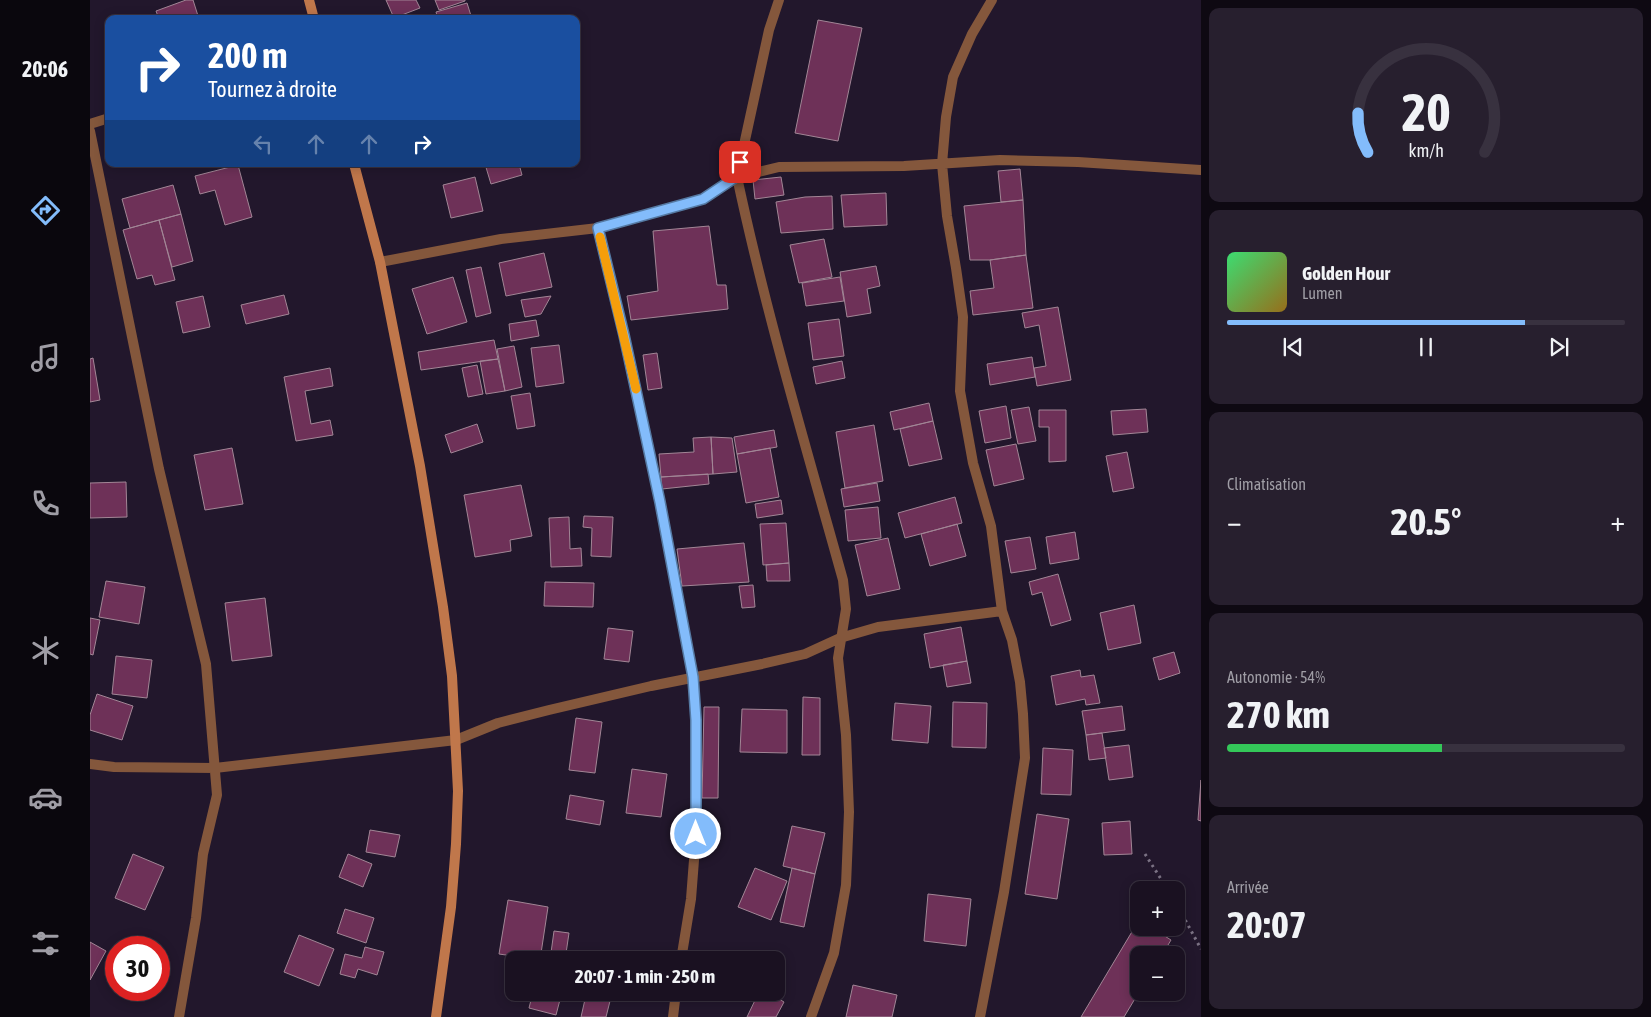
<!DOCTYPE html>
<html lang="fr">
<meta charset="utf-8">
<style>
:root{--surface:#1a1121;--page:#271f2e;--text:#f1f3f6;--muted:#9f9da5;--line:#38313f;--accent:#83bcfb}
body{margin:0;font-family:"Asap Condensed",sans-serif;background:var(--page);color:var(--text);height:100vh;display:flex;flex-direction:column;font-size:19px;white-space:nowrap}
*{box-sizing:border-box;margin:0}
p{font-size:16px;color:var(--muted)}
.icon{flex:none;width:28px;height:28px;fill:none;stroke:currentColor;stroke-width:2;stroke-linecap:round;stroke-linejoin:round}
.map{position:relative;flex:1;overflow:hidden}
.panel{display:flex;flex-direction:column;gap:8px;padding:8px;background:#0e0912;width:450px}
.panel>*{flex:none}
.top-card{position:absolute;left:15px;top:15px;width:475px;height:152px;border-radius:10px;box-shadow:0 2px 12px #0003,0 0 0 1px var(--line);background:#1a4fa0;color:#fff;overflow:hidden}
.controls{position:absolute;left:1040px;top:881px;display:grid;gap:10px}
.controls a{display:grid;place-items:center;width:55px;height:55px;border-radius:10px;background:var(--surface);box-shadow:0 2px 12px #0003,0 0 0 1px var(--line);font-size:25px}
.speed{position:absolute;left:15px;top:936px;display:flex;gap:10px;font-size:25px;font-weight:700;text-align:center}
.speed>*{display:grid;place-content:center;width:65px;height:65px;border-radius:50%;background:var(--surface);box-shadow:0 2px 12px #0003,0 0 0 1px var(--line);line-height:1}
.speed .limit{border:8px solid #d22;background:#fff;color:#111}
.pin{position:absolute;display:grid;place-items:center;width:42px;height:42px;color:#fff;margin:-21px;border-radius:10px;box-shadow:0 2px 8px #0006}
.me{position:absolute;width:55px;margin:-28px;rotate:0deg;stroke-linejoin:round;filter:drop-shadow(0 0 4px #0008)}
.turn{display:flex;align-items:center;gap:18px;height:105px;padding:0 20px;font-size:22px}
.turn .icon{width:65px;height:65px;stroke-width:2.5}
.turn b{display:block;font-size:35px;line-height:42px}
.lanes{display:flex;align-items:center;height:48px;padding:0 20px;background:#0003;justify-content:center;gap:25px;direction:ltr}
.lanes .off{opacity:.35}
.big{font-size:38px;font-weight:700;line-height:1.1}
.panel .card{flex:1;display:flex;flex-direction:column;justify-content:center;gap:8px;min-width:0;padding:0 18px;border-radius:10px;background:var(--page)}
.panel .dial{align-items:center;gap:0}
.dial svg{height:130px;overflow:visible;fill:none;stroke:var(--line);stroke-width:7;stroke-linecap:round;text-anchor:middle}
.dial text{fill:var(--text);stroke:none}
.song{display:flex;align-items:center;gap:15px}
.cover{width:60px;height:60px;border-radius:8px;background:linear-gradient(135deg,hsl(140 70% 55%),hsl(40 70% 35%))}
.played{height:5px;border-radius:2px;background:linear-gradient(90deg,var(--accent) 75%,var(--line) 75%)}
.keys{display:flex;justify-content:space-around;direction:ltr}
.heat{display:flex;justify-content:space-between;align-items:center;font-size:28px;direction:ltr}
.charge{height:8px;border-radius:4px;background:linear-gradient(90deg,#34c759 54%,var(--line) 0)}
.trip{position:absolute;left:415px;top:951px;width:280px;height:50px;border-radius:10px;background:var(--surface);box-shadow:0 2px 12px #0003,0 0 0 1px var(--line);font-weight:700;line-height:50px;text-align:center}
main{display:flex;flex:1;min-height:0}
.tab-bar{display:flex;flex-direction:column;width:90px;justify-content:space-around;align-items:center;background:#0a070d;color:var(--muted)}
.tab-bar .icon{width:35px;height:35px}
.tab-bar .selected{color:var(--accent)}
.tab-bar b{font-size:22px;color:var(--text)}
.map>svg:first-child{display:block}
.building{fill:#6e3158;stroke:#a28696}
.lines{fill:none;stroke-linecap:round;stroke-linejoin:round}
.path{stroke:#7b7284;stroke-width:3;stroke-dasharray:2.5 4;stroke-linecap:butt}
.street{stroke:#84573c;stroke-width:10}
.secondary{stroke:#c0774b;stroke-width:10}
.route-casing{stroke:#557aa3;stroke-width:12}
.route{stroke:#83bcfb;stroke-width:9}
.slow{stroke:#f59e0b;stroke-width:9}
</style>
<main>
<nav class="tab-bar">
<b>20:06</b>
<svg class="icon selected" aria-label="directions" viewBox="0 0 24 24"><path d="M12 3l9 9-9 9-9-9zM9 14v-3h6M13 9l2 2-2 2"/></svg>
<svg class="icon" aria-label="music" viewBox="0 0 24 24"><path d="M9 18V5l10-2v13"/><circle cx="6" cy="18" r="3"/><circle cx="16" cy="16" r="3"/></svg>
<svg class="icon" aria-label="phone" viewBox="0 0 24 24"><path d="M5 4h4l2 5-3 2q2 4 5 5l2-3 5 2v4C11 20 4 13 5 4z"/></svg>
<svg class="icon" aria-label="climate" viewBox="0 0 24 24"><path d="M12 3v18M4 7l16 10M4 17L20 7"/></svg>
<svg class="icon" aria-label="car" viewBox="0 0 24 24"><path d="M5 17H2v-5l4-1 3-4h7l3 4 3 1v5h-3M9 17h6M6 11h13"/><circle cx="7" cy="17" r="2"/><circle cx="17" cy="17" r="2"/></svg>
<svg class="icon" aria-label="filters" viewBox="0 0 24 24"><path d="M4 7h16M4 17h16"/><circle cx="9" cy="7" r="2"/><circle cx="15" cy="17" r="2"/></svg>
</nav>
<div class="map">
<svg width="1111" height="1017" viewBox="0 0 1111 1017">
<rect width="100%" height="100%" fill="#22172c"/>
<path class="building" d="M96,0h7l6,19h-40l-3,-8z
M296,0h30l4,8 -26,10z
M345,0h30v1l-26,9z
M377,3l5,16h-34l-2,-7z
M728,20l44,8 -24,113 -43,-8z
M395,164h34l3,11 -31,9z
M148,165l14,52 -27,8 -10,-35 -15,4 -5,-18z
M930,169l3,31 -22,2 -3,-31z
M385,177l8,34 -32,7 -8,-33z
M691,177l3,18 -29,4 -2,-19z
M83,185l8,29 -51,14 -8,-29z
M796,193l1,32 -43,2 -3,-32z
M742,196l1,33 -52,4 -5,-31 29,-5z
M933,200l3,55 -36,5h-20l-6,-54z
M91,214l12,47 -21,6 -13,-47z
M69,220l16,60 -20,5 -3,-10 -15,4 -14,-49z
M619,226l8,59h9l2,24 -97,11 -4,-24 31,-5 -5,-60z
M734,239l8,38 -33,6 -9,-38z
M454,253l8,34 -46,9 -7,-33z
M936,255l7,53 -60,7 -3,-24 24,-3 -4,-28z
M786,266l4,20 -13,3 4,24 -24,4 -7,-45z
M391,267l10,46 -15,4 -10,-47z
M363,277l14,45 -40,12 -15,-45z
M750,277l4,24 -38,5 -4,-23z
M194,295l5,19 -43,10 -5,-19z
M113,296l7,31 -27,6 -7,-31z
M461,296l-10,18 -16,3 -4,-17z
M968,307l13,73 -34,6 -3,-18 12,-2 -7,-41 -14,3 -3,-15z
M749,319l5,37 -31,4 -5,-37z
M446,320l3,16 -28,5 -2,-17z
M404,340l4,19 -77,11 -3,-18z
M469,345l5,38 -28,4 -5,-39z
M424,346l8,41 -17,4 -8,-42z
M567,353l5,35 -14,2 -5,-35z
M942,357l3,20 -45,8 -3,-21z
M3,358l7,42 -10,2v-43z
M408,359l7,32 -19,3 -6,-33z
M752,361l3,17 -29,6 -3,-17z
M387,365l6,29 -15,3 -6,-29z
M240,368l3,18 -28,5 6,33 19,-4 3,15 -37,6 -12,-64z
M440,393l5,33 -18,3 -6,-33z
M839,403l4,18 -39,9 -4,-18z
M916,406l5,32 -26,5 -6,-32z
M939,407l7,34 -18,3 -7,-34z
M1056,409l2,23 -35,3 -2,-24z
M949,410h27v51l-17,1v-35h-10z
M843,421l9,38 -33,7 -9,-37z
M387,424l6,18 -32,11 -6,-18z
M784,425l9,56 -38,7 -9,-56z
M684,430l3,17 -40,7 -3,-17z
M621,437l21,1 5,34 -24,2z
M621,437l2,37 -52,3 -2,-23 35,-2 -1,-14z
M926,444l8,35 -30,7 -8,-36z
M142,448l11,56 -38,6 -11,-55z
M680,448l9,49 -33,6 -9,-49z
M1037,452l7,36 -21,4 -7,-36z
M618,474l1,10 -47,5 -1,-12z
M36,482l1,35 -37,1v-35z
M787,483l3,18 -36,6 -3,-18z
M431,485l11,51 -22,4 1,11 -36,6 -11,-62z
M865,497l7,26 -57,15 -7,-25z
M691,500l2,14 -26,4 -2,-14z
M788,507l3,31 -33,3 -3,-31z
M494,516l29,1 -2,40 -20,-1 1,-28 -9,-1z
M479,517l1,32 11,-1 1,18 -31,1 -2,-49z
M696,523l3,40 -26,2 -3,-41z
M867,524l9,32 -36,10 -9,-32z
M985,532l4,27 -29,5 -4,-27z
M940,537l6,32 -25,4 -6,-32z
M798,538l12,51 -33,7 -12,-51z
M654,543l5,39 -67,4 -5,-37z
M699,563l1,18h-23l-1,-16z
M968,574l13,46 -20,6 -9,-34 -10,3 -3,-13z
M16,581l39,6 -6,37 -40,-7z
M455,582l49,1 -1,24 -49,-1z
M663,585l2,22 -13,1 -3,-22z
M175,598l7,58 -40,5 -7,-58z
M1044,605l7,38 -33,7 -8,-37z
M0,618l10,2 -7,35 -3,-1z
M871,627l6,34 -37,7 -6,-34z
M518,628l25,3 -4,31 -25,-3z
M1084,652l6,21 -21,7 -6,-22z
M26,656l36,4 -5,38 -35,-4z
M877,661l4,22 -24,4 -4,-22z
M990,670l1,7 13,-2 6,28 -14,2 -1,-6 -29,6 -5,-29z
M7,694l36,12 -11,34 -32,-10v-15z
M713,697l17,1v57h-18z
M863,702l34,1 -1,45 -34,-1z
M805,703l36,3 -3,37 -36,-3z
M1032,706l3,24 -39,5 -4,-24z
M614,707h15l-1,91h-16z
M652,709l45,1v43l-47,-1z
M486,718l26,4 -7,51 -26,-3z
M1012,733l4,25 -17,2 -3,-25z
M1039,745l4,32 -24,3 -5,-32z
M953,748l30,2 -2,45 -30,-1z
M542,769l35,5 -6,43 -35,-4z
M1111,780v41l-3,-1z
M480,795l34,6 -4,24 -34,-6z
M947,814l32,5 -12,80 -32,-5z
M1040,821l2,33 -28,1 -2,-32z
M702,826l33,7 -10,41 -32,-8z
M280,830l30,5 -5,22 -29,-5z
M43,854l31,13 -19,43 -30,-12z
M258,854l24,10 -9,23 -24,-10z
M665,868l32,13 -16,39 -33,-13z
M702,868l23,6 -11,53 -24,-5z
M838,894l43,5 -5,47 -42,-5z
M418,900l40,7 -8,53 -41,-6z
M255,909l29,9 -8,25 -29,-10z
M1049,920v8h13l19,12 -9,15h-23v37l-15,25h-43z
M464,931l15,2 -4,27h-15z
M209,935l35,14 -15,37 -35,-14z
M0,942l16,9 -16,29z
M275,947l19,5 -7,23 -19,-6 -3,9 -15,-4 5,-20 17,4z
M763,985l44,10 -5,22h-46z
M443,992h29l-6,23 -27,-7z
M669,992h8l17,10 -8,15h-29z
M496,995l24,6 -4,16h-25z"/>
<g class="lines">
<path class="path" d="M1055,854l23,36
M1086,903l25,46"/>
<path class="street" d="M0,124l19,-6
M0,131l69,338 47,195 11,131 -14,59 -7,64 -17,99
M508,228l26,107 36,167 33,175 3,43v114l-5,65 -10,61
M290,262l121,-23 97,-11 105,-29 34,-22 32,-147 10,-30
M0,764l24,3 101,1 241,-28 42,-17 51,-13 102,-24 111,-22 43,-10 35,-16 38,-11 124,-16
M583,1017l3,-25
M721,1017l23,-64 12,-68 3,-73 -3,-77 -8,-77 8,-49 -3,-29c-37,-133 -77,-267 -106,-403l42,-10 125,-1 96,-6 78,2 123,8
M890,1017l24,-125 21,-134 -2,-44 -3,-32 -8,-42 -10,-29 -11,-85 -18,-63 -13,-72 3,-74 -7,-49 -9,-52 -5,-52 4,-47 7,-40 19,-43 20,-34"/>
<path class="secondary" d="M219,0l5,19
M264,164l26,98 40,204 23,141 9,69 6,115 -2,53 -5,63 -15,110"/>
</g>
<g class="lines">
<g class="route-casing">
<path id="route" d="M606,834v-114l-3,-43 -33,-175 -36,-167 -26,-107 105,-29 33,-22 4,-15"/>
</g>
<use href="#route" class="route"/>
<path class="slow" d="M510,237l36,152"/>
</g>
</svg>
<div class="controls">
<a>+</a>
<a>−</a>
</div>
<div class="speed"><div class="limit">30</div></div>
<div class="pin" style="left:650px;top:162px;background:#d93025"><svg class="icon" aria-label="arrive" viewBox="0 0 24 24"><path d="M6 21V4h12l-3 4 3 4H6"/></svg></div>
<svg class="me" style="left:606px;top:834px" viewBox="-20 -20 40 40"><circle r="17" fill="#83bcfb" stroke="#fff" stroke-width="3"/><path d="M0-11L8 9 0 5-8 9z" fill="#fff"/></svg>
<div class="trip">20:07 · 1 min · 250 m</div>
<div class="top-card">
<div class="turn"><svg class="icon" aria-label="right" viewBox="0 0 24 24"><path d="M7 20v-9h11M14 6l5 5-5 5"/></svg><div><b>200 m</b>Tournez à droite</div></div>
<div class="lanes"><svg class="icon off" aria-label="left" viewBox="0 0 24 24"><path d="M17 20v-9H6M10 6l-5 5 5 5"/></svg><svg class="icon off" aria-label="ahead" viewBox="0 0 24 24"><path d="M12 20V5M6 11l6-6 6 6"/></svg><svg class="icon off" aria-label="ahead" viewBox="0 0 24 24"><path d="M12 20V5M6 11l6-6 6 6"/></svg><svg class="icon" aria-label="right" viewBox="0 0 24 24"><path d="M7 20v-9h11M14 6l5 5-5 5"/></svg></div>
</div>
</div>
<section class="panel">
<div class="card dial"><svg viewBox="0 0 100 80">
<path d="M14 69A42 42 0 1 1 86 69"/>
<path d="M14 69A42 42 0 0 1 8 45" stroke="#83bcfb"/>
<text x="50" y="56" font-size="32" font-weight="700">20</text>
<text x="50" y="72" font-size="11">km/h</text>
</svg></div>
<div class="card">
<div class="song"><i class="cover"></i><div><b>Golden Hour</b><p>Lumen</p></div></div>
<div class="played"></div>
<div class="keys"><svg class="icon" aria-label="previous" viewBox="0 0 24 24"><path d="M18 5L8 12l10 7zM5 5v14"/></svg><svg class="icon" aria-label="pause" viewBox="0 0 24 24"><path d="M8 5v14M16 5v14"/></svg><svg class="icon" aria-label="next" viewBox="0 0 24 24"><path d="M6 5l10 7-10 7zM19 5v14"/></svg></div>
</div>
<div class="card"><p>Climatisation</p>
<div class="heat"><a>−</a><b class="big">20.5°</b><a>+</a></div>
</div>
<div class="card"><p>Autonomie · 54%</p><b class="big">270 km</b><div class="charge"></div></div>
<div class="card"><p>Arrivée</p><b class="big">20:07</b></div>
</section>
</main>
